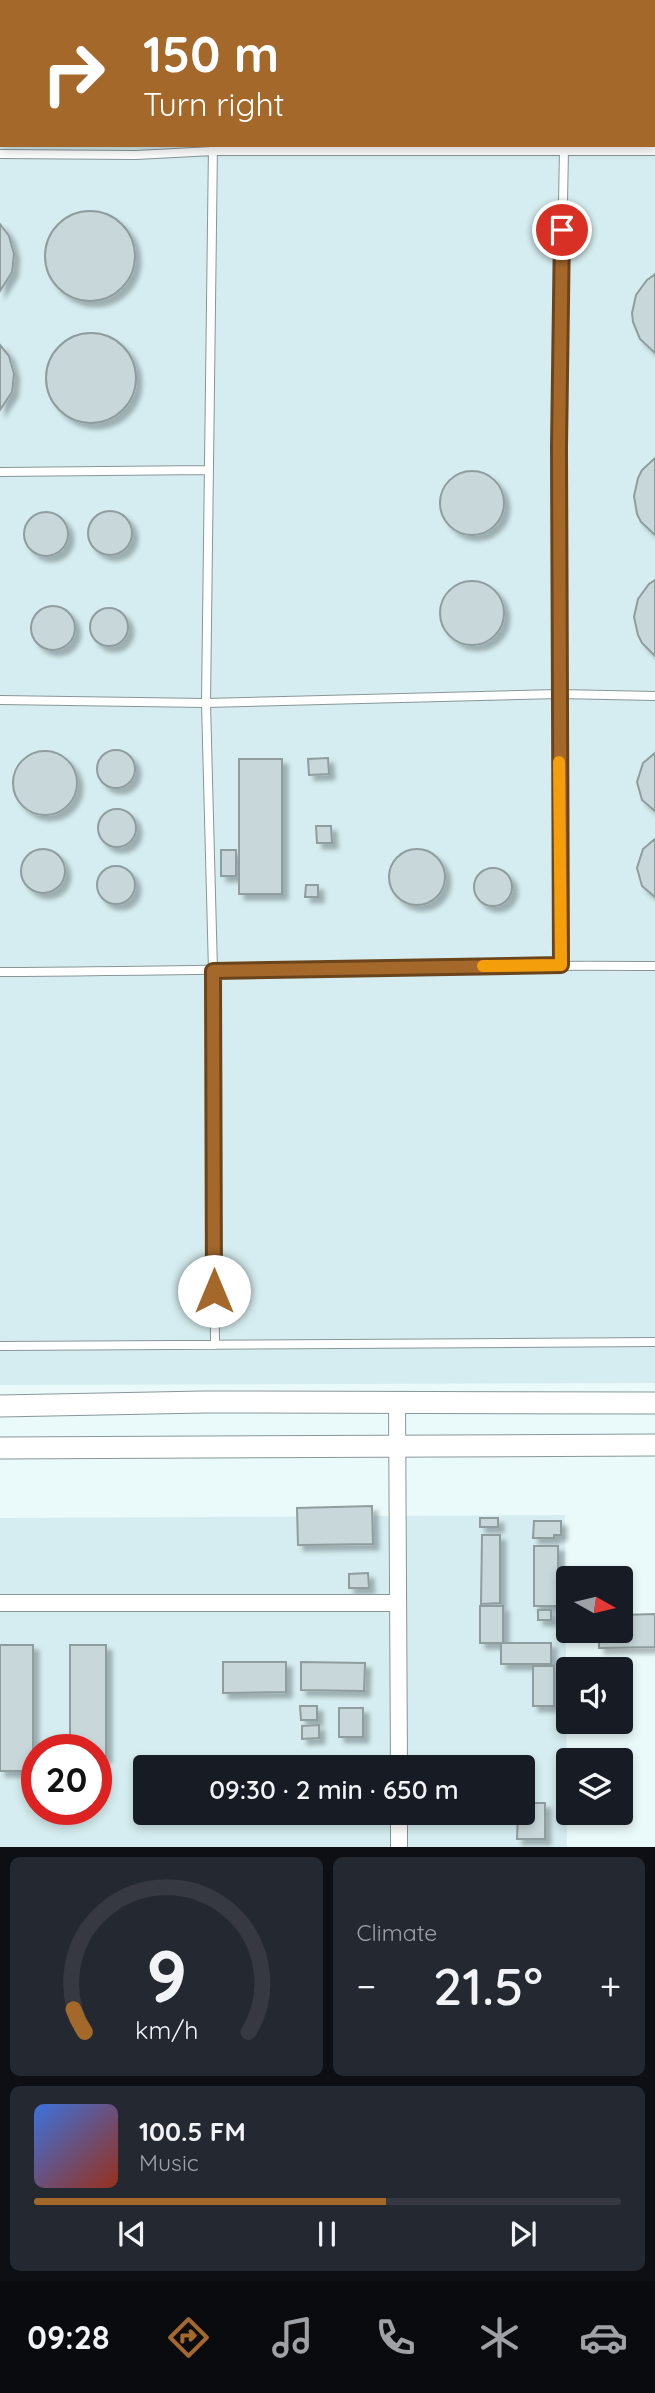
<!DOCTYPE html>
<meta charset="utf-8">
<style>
:root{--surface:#171b24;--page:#242831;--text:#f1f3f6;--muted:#9ea1a6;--line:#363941;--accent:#a4682b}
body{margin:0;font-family:Quicksand,sans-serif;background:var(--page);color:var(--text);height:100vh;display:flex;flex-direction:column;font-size:26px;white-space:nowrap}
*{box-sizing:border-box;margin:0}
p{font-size:23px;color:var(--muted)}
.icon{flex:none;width:38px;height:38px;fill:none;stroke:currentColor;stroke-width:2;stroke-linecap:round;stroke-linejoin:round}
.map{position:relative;height:1847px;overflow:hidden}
.sheet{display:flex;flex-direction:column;gap:10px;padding:10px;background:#0d0f14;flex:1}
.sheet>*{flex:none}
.guide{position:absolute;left:0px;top:0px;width:656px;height:147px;box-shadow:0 4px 10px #0003;background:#a4682b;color:#fff;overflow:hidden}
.needle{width:46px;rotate:98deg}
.buttons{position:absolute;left:556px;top:1566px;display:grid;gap:14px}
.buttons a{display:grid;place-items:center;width:77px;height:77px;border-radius:7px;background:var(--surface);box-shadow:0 4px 10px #0003;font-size:35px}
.speed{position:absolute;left:21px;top:1734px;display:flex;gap:14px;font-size:35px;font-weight:700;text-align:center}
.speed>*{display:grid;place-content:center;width:91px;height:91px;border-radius:50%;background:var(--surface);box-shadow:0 4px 10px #0003;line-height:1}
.speed .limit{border:10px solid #d22;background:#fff;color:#111}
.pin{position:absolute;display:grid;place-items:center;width:60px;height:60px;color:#fff;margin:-30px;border:4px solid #fff;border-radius:50%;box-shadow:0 2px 7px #0007}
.me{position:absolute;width:77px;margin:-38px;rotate:0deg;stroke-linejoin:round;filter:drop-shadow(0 0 5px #0008)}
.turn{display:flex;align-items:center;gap:24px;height:147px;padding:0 28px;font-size:32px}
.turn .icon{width:91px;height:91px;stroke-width:2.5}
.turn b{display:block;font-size:49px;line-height:60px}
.big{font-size:52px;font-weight:600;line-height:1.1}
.sheet .widget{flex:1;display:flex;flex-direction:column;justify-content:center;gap:10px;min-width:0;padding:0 24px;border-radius:10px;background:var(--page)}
.sheet .dial{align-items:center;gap:0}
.dial svg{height:182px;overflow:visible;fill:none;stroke:var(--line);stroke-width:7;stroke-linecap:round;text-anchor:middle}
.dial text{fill:var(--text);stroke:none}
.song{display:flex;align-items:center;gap:21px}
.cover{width:84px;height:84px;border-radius:10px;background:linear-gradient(135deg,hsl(220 70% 55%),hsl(10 70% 35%))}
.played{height:7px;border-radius:4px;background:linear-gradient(90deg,var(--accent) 60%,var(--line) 60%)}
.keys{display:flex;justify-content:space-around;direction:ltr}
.heat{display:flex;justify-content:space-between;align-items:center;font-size:38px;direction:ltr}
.sheet .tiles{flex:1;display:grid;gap:10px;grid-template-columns:1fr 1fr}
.widget:last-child{grid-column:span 2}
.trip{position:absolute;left:133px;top:1755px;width:402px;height:70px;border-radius:7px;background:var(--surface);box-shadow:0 4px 10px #0003;font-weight:600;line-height:70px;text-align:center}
.dock{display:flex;height:112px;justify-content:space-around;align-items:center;background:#090b0e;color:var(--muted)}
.dock .icon{width:49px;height:49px}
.dock .selected{color:var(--accent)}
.dock b{font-size:32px;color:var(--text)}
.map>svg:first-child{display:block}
.built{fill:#d5edf0;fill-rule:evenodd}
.water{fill:#fdaf64}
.building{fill:#c8d8da;stroke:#8f9d9f;stroke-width:2;filter:url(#shadow)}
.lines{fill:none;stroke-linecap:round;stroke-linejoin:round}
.lane-casing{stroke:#889698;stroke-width:10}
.street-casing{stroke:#889698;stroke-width:18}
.secondary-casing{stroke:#889698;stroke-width:23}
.lane{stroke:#fff;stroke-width:8}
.street{stroke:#fff;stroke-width:16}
.secondary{stroke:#fff;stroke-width:21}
.route-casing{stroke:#6b441c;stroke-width:18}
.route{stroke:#a4682b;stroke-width:12}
.slow{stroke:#f59e0b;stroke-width:12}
</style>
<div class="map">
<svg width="655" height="1847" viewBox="0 0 655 1847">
<defs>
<filter id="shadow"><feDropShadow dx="5.5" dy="5.5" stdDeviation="2" flood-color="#0004"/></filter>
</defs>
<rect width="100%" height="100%" fill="#eafafb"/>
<path class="built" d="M0,0h222v2h-220v143h652l1,-21v1259l-655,2z
M565,1515l2,332h-567v-329zM37,1750h59v60h-59zM145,1768h378v45h-378z"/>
<path class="water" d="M223,0h432v122l-1,-120h-431z"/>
<path class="building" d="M45 256a45 45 0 1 1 90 0a45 45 0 1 1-90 0Z
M0,224l9,12 5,18 -2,18 -12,19z
M654,275l1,-1v79l-15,-14 -7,-17 -1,-9 4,-18 11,-15z
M46 378a45 45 0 1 1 90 0a45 45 0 1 1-90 0Z
M0,345l9,11 5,18 -2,18 -12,18z
M655,458v77l-14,-13 -4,-8 -3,-18 4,-18 4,-8z
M440 503a32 32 0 1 1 64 0a32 32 0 1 1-64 0Z
M88 533a22 22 0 1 1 44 0a22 22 0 1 1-44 0Z
M24 534a22 22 0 1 1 44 0a22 22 0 1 1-44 0Z
M655,580v76l-13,-13 -4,-8 -4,-18 4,-18 11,-15z
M440 613a32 32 0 1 1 64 0a32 32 0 1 1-64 0Z
M31 628a22 22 0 1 1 44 0a22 22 0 1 1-44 0Z
M90 627a19 19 0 1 1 38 0a19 19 0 1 1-38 0Z
M97 769a19 19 0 1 1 38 0a19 19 0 1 1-38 0Z
M13 783a32 32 0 1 1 64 0a32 32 0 1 1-64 0Z
M655,753v58l-13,-11 -5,-18 6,-19z
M328,758l1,16 -20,1 -1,-16z
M239,759h43v135h-43z
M98 828a19 19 0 1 1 38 0a19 19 0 1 1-38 0Z
M316,826h15l1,17h-15z
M655,839v58l-13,-11 -5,-18 6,-19z
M21 871a22 22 0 1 1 44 0a22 22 0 1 1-44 0Z
M389 877a28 28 0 1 1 56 0a28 28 0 1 1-56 0Z
M221,850h15v26h-15z
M97 885a19 19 0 1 1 38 0a19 19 0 1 1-38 0Z
M474 887a19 19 0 1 1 38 0a19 19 0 1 1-38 0Z
M306,885h12v12h-13z
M372,1506l1,38 -75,1 -1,-37z
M480,1518h18v9h-18z
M534,1521h27v14h-7v3h-21z
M482,1535h18v68l-19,1z
M534,1546h24v60h-24z
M368,1573l1,15h-20v-14z
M480,1606h23v37h48v21h-50v-21h-21z
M538,1610h13v10h-13z
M655,1614v33l-56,1v-17h22v-16z
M0,1645h33v126h-33z
M70,1645h36v112h-10v-7h-26z
M223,1662h63v30l-63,1z
M301,1662l64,1 -1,28 -63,-1z
M533,1666h21v40h-21z
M300,1706h17v14h-16z
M339,1708h24v29h-24z
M319,1725v13l-17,1v-13z
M523,1803h22v36h-28l1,-26h5z"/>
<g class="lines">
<g class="lane-casing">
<path id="lane" d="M212,0v2
M213,145l-7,558 7,268 2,374
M0,154l136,1 77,-4h442
M0,472l208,-2
M0,700l206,3 353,-9 96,2
M561,965l-2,-545 5,-271
M0,972c218,-1 437,-8 655,-6
M0,1346l655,-4"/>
</g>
<g class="street-casing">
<path id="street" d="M397,1402l2,366
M0,1603h398
M399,1813v34"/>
</g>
<g class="secondary-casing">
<path id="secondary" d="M0,1406l204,-4 451,1
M0,1448l655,-3"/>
</g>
<use href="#lane" class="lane"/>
<use href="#street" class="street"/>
<use href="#secondary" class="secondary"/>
</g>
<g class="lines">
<g class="route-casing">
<path id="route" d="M214,1291l-1,-320 348,-6 -2,-518 3,-217"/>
</g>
<use href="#route" class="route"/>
<path class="slow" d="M483,966l78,-1 -2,-203"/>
</g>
</svg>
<div class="buttons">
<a><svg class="needle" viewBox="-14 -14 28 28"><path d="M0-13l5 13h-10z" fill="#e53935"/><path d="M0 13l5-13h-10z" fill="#9ea1a6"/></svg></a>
<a><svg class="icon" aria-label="sound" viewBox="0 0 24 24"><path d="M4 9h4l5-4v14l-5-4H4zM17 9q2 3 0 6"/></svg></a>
<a><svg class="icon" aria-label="layers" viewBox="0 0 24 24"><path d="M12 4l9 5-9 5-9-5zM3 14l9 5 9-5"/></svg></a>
</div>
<div class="speed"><div class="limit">20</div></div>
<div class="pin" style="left:562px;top:230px;background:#d93025"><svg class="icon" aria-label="arrive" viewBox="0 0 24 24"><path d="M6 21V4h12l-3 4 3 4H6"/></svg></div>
<svg class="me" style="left:214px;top:1291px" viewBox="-20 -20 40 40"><circle r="19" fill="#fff"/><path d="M0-13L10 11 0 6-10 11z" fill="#a4682b"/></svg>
<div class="trip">09:30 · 2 min · 650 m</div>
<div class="guide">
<div class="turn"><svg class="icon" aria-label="right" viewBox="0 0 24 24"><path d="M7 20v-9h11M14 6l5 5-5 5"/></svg><div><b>150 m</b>Turn right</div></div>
</div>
</div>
<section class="sheet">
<div class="tiles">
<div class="widget dial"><svg viewBox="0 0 100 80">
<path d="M14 69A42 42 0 1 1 86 69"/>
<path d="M14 69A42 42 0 0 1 9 59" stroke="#a4682b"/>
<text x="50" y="56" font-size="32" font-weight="700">9</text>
<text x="50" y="72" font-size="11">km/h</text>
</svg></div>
<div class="widget"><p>Climate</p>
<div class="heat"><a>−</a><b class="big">21.5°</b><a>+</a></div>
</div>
<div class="widget">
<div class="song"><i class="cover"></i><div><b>100.5 FM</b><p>Music</p></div></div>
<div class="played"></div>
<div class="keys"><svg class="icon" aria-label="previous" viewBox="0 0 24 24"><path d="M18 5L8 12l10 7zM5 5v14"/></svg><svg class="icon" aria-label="pause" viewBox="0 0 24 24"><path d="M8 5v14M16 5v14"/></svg><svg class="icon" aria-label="next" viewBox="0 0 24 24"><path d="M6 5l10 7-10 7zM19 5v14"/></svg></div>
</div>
</div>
</section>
<nav class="dock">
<b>09:28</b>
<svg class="icon selected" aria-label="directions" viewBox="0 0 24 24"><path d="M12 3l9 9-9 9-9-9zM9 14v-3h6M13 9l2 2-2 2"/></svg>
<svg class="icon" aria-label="music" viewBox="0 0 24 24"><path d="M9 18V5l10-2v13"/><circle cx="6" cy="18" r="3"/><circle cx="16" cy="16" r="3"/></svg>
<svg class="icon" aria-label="phone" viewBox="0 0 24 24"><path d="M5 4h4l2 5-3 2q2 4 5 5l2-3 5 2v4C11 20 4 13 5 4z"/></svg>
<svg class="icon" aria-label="climate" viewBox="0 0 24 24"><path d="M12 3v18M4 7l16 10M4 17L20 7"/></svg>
<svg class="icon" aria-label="car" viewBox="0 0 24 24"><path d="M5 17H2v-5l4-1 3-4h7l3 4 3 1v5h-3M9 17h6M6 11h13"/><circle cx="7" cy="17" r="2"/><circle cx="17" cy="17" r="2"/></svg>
</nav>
